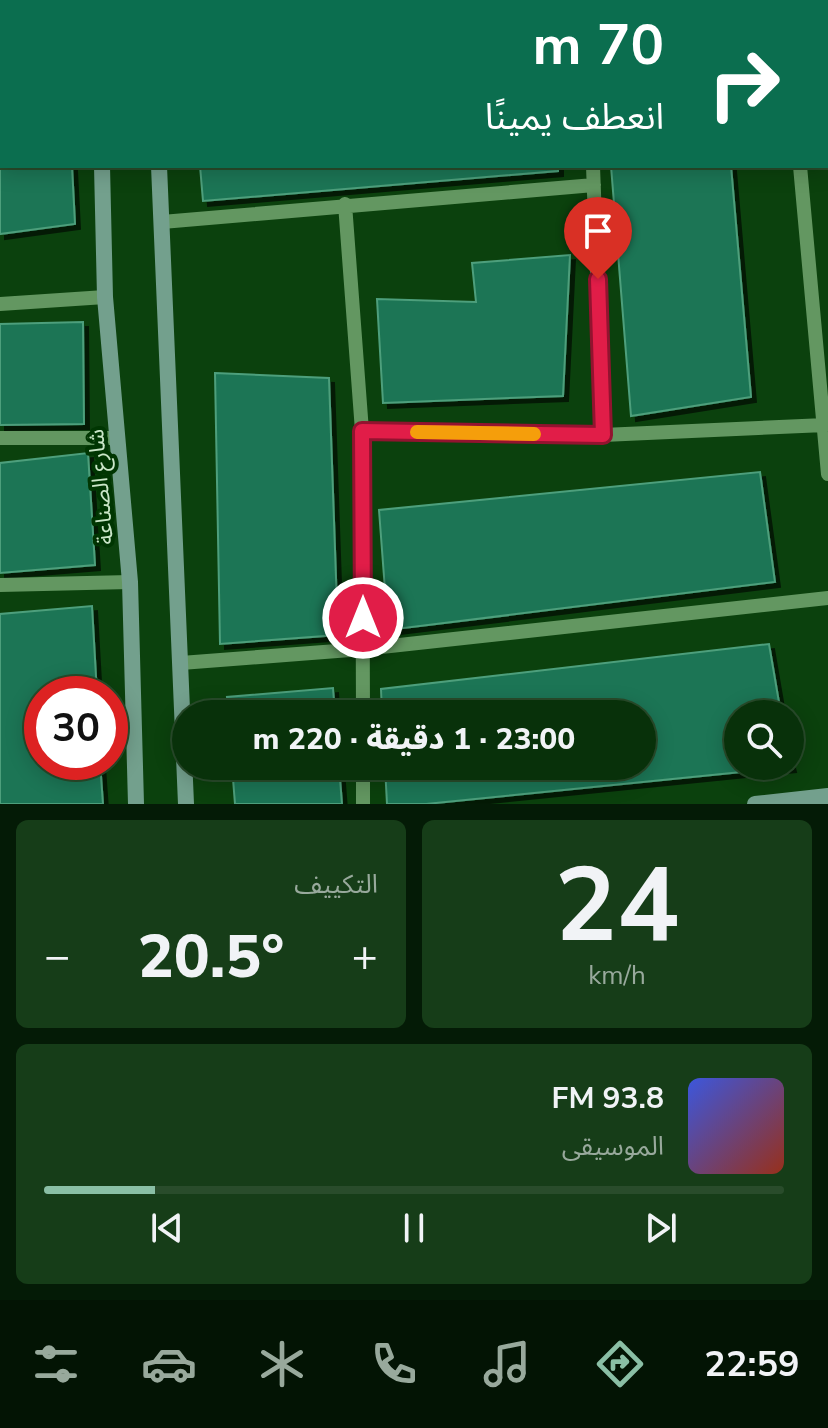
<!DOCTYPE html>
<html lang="ar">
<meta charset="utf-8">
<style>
:root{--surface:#08310a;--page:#163d18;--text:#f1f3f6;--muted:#98a99c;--line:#294c2b;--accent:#8abfa5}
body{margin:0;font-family:"Nunito Sans","Noto Sans Arabic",sans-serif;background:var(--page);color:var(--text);direction:rtl;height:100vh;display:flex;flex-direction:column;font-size:30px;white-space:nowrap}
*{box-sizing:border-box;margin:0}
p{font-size:26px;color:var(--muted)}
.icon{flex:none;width:44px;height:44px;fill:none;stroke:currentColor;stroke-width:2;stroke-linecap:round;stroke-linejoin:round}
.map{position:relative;height:804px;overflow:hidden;direction:ltr}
.details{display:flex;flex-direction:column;gap:16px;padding:16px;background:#041b06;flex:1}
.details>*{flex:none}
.top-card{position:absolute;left:0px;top:0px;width:828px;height:168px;box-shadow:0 4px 20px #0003,0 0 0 2px var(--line);direction:rtl;background:#0b6e4f;color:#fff;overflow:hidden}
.tools{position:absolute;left:724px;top:700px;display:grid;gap:16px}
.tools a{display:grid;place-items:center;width:80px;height:80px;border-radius:50%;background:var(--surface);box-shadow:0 4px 20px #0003,0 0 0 2px var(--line);font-size:40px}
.speed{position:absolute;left:24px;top:676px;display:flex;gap:16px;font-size:40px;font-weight:700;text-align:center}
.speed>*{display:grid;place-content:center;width:104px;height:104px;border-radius:50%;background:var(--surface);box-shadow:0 4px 20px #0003,0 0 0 2px var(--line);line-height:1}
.speed .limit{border:12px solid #d22;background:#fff;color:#111}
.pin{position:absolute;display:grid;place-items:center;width:68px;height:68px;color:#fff;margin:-82px -34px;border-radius:50% 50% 50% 0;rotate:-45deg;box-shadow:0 0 8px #0007}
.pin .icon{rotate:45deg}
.me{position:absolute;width:88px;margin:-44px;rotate:0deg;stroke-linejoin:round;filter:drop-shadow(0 0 6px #0008)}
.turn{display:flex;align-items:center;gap:28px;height:168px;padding:0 32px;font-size:36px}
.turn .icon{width:104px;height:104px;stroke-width:2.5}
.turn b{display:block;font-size:56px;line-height:68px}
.big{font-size:60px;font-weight:800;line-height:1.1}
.details .tile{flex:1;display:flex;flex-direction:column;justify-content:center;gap:12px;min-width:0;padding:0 28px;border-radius:12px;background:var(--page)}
.details .dial{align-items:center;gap:0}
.dial b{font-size:104px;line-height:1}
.song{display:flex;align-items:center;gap:24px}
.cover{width:96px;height:96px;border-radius:12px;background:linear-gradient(135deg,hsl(230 70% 55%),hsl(10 70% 35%))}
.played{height:8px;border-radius:4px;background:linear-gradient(90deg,var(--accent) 15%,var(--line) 15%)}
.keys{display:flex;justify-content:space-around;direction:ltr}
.heat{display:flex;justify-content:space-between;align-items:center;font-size:44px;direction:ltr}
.details .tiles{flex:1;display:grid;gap:16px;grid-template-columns:1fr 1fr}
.tile:last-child{grid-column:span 2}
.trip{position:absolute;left:172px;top:700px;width:484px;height:80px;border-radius:40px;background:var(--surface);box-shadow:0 4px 20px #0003,0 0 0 2px var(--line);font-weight:800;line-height:80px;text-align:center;direction:rtl}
.tabs{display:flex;height:128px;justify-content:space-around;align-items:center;background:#031404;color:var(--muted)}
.tabs .icon{width:56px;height:56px}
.tabs .active{color:var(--accent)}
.tabs b{font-size:36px;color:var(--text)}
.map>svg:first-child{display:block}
.building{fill:#1d7554;stroke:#4d9f7c;stroke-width:2;filter:url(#shadow)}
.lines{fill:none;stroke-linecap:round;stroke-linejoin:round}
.street{stroke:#639761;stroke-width:14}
.secondary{stroke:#73a08d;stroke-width:16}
.route-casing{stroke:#92132f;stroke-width:20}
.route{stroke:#e11d48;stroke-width:14}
.slow{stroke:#f59e0b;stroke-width:14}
.labels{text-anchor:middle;stroke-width:8;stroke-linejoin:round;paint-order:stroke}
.street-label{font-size:22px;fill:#cae6c8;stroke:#003602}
</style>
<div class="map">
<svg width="828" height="804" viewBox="0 0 828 804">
<defs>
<filter id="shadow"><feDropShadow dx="5" dy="5" stdDeviation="0" flood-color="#0009"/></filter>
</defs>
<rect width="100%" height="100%" fill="#0b410d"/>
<path class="building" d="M0,0h63l-61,2v164h70l3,58 -75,10z
M188,0h254l-20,2z
M200,166h358v5l-355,30z
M611,166h120l20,231 -120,19z
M570,255l-7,141 -180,7 -6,-104 99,3 -4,-39z
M83,322l1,102 -84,1v-101z
M215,373l114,5 9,257 -118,9z
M88,453l7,112 -95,8v-110z
M760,472l15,110 -387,48 -9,-120z
M92,606l5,88h-55v68h58l3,42h-103v-190z
M769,644l12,70h-43v52h52v-3l1,4 -365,37h-39l-2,-38h257v-52h-260l-1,-25z
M333,688l2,26h-106l-2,-17z
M232,766h107l3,38h-107z"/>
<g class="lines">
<path class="street" d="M784,0v2
M555,2l22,-2
M593,166l10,269
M800,166l28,308
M345,204l17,227 1,283
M162,222l432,-37
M0,304l105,-7
M362,431l241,4 222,-10
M0,438h118
M0,585l130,-3
M181,663l182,-14 465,-51
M363,804v-38"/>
<path class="secondary" d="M99,0v2
M147,0l1,2
M102,166l3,131 25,285 6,222
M159,166l27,638
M755,804l73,-8"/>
</g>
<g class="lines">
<g class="route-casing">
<path id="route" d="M363,618l-1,-187 241,4 -5,-156"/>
</g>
<use href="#route" class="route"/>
<path class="slow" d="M417,432l117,2"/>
</g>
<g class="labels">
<g class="street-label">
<text transform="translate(100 487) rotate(-95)" y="8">شارع الصناعة</text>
</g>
</g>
</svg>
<div class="tools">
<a><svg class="icon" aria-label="search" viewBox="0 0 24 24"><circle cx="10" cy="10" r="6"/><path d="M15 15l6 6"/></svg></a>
</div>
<div class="speed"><div class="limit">30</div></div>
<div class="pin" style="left:598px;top:279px;background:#d93025"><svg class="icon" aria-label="arrive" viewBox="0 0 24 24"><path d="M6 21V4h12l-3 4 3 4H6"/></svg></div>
<svg class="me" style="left:363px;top:618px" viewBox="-20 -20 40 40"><circle r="17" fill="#e11d48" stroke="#fff" stroke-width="3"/><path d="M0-11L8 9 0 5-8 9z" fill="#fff"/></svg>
<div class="trip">23:00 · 1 دقيقة · 220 m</div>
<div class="top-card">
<div class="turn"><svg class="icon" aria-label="right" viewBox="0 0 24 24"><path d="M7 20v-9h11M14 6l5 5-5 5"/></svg><div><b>70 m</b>انعطف يمينًا</div></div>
</div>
</div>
<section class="details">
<div class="tiles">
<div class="tile dial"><b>24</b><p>km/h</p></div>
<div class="tile"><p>التكييف</p>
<div class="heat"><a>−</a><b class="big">20.5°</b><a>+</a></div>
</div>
<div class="tile">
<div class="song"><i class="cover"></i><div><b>93.8 FM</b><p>الموسيقى</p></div></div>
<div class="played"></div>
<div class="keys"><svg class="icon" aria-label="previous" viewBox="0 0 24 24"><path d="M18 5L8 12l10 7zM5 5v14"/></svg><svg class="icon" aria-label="pause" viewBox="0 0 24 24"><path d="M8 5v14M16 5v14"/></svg><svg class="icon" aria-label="next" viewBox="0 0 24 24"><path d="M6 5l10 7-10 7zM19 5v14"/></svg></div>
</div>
</div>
</section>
<nav class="tabs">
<b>22:59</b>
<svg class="icon active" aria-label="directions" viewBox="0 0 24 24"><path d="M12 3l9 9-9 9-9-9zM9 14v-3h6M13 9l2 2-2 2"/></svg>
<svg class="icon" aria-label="music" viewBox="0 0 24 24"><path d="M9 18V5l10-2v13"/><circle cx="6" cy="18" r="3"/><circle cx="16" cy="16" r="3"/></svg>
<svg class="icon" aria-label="phone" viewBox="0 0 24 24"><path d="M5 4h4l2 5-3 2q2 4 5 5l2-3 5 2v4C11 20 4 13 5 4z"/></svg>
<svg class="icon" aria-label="climate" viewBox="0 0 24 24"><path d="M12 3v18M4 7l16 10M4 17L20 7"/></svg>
<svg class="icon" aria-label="car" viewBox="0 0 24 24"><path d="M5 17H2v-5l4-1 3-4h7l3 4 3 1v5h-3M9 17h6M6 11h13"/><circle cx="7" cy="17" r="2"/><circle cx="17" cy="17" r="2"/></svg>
<svg class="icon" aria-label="filters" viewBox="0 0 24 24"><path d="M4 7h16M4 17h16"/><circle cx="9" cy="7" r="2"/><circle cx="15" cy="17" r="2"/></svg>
</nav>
